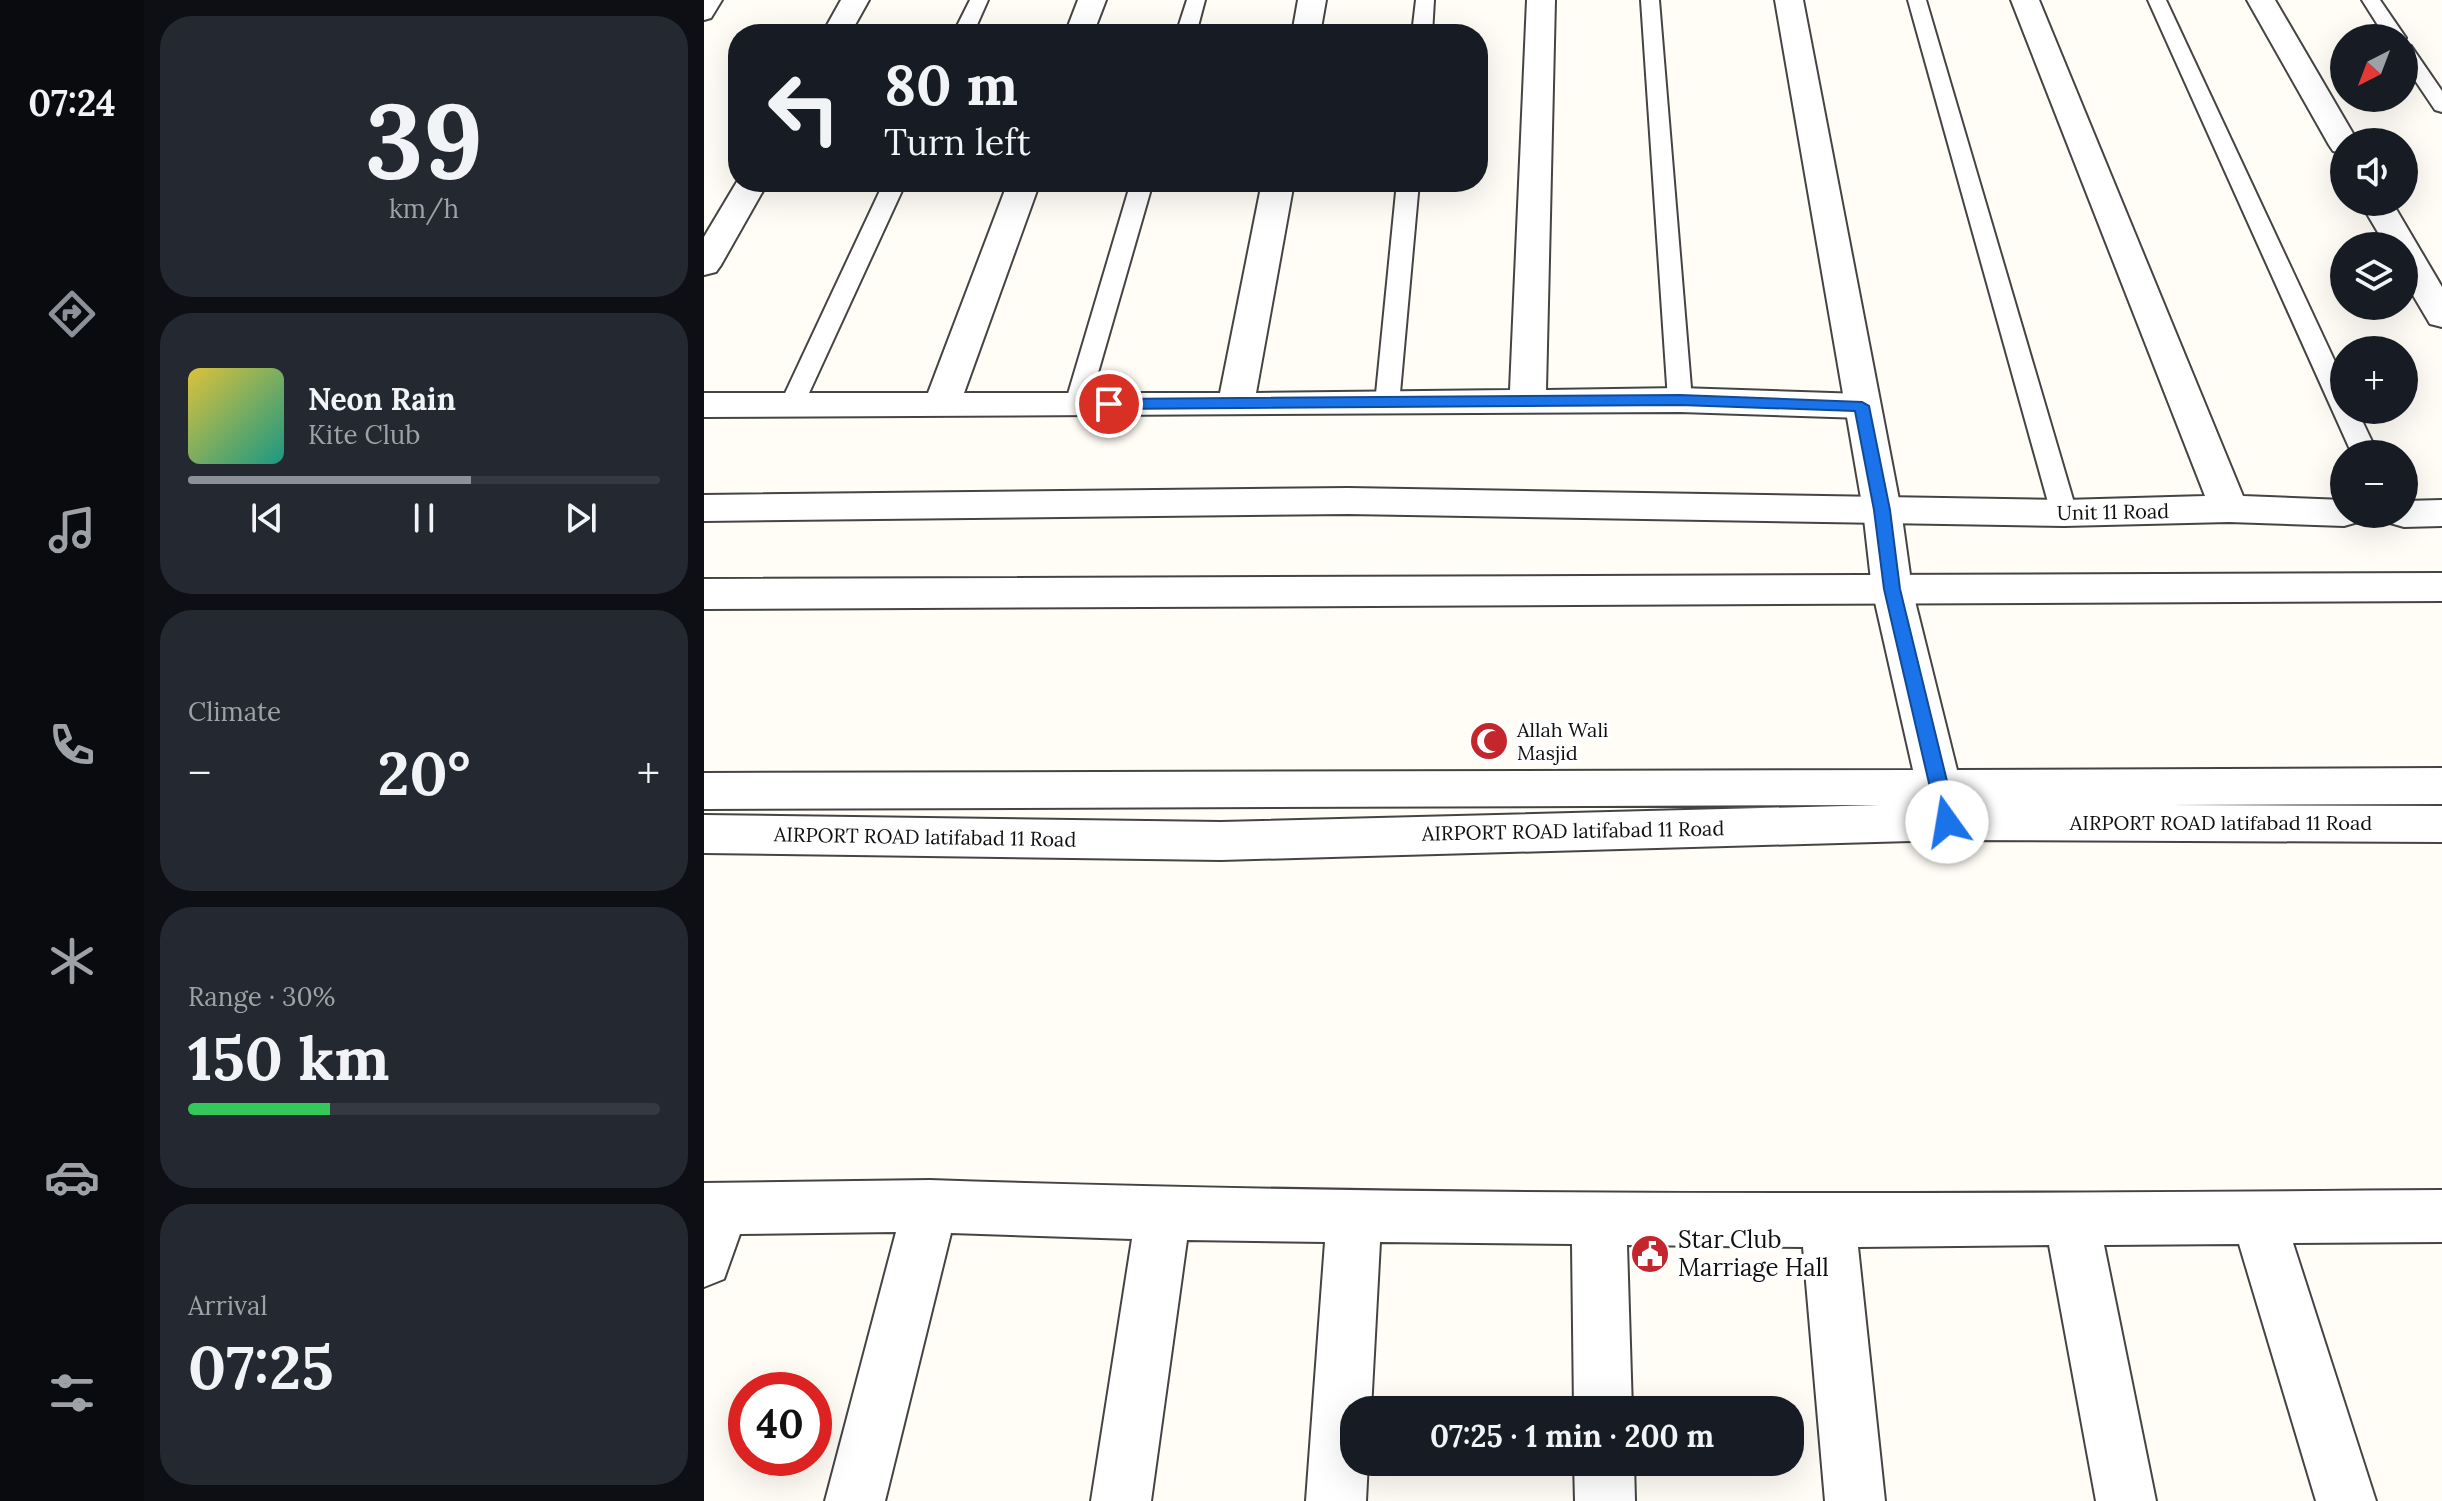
<!DOCTYPE html>
<meta charset="utf-8">
<style>
:root{--surface:#171b24;--page:#242831;--text:#f1f3f6;--muted:#9ea1a6;--line:#363941;--accent:#8c9099}
body{margin:0;font-family:Lora,serif;background:var(--page);color:var(--text);height:100vh;display:flex;flex-direction:column;font-size:30px;white-space:nowrap}
*{box-sizing:border-box;margin:0}
p{font-size:26px;color:var(--muted)}
.icon{flex:none;width:44px;height:44px;fill:none;stroke:currentColor;stroke-width:2;stroke-linecap:round;stroke-linejoin:round}
.map{position:relative;flex:1;overflow:hidden}
.drawer{display:flex;flex-direction:column;gap:16px;padding:16px;background:#0d0f14;width:560px}
.drawer>*{flex:none}
.banner{position:absolute;left:24px;top:24px;width:760px;height:168px;border-radius:32px;box-shadow:0 8px 32px #0002;background:#171b24;color:var(--text);overflow:hidden}
.needle{width:52px;rotate:222deg}
.buttons{position:absolute;left:1626px;top:24px;display:grid;gap:16px}
.buttons a{display:grid;place-items:center;width:88px;height:88px;border-radius:50%;background:var(--surface);box-shadow:0 8px 32px #0002;font-size:40px}
.speed{position:absolute;left:24px;top:1372px;display:flex;gap:16px;font-size:40px;font-weight:700;text-align:center}
.speed>*{display:grid;place-content:center;width:104px;height:104px;border-radius:50%;background:var(--surface);box-shadow:0 8px 32px #0002;line-height:1}
.speed .limit{border:12px solid #d22;background:#fff;color:#111}
.pin{position:absolute;display:grid;place-items:center;width:68px;height:68px;color:#fff;margin:-34px;border:4px solid #fff;border-radius:50%;box-shadow:0 2px 8px #0007}
.me{position:absolute;width:88px;margin:-44px;rotate:347deg;stroke-linejoin:round;filter:drop-shadow(0 0 6px #0008)}
.turn{display:flex;align-items:center;gap:28px;height:168px;padding:0 24px;font-size:36px}
.turn .icon{width:104px;height:104px;stroke-width:2.5}
.turn b{display:block;font-size:56px;line-height:68px}
.big{font-size:60px;font-weight:800;line-height:1.1}
.drawer .tile{flex:1;display:flex;flex-direction:column;justify-content:center;gap:12px;min-width:0;padding:0 28px;border-radius:32px;background:var(--page)}
.drawer .dial{align-items:center;gap:0}
.dial b{font-size:104px;line-height:1}
.song{display:flex;align-items:center;gap:24px}
.cover{width:96px;height:96px;border-radius:12px;background:linear-gradient(135deg,hsl(50 70% 55%),hsl(170 70% 35%))}
.played{height:8px;border-radius:4px;background:linear-gradient(90deg,var(--accent) 60%,var(--line) 60%)}
.keys{display:flex;justify-content:space-around;direction:ltr}
.heat{display:flex;justify-content:space-between;align-items:center;font-size:44px;direction:ltr}
.charge{height:12px;border-radius:6px;background:linear-gradient(90deg,#34c759 30%,var(--line) 0)}
.trip{position:absolute;left:636px;top:1396px;width:464px;height:80px;border-radius:32px;background:var(--surface);box-shadow:0 8px 32px #0002;font-weight:800;line-height:80px;text-align:center}
main{display:flex;flex:1;min-height:0}
.tabs{display:flex;flex-direction:column;width:144px;justify-content:space-around;align-items:center;background:#090b0e;color:var(--muted)}
.tabs .icon{width:56px;height:56px}
.tabs .selected{color:var(--accent)}
.tabs b{font-size:36px;color:var(--text)}
.map>svg:first-child{display:block}
.lines{fill:none;stroke-linecap:round;stroke-linejoin:round}
.service-casing{stroke:#444;stroke-width:4}
.minor-casing{stroke:#444;stroke-width:4}
.tertiary-casing{stroke:#444;stroke-width:4}
.service{fill:#fff;fill-rule:evenodd}
.minor{fill:#fff;fill-rule:evenodd}
.tertiary{fill:#fff;fill-rule:evenodd}
.route{fill:#1a73e8;stroke:#114b97;stroke-width:2}
.labels{text-anchor:middle;stroke-width:8;stroke-linejoin:round;paint-order:stroke}
.street-label{font-size:20px;fill:#111;stroke:#fff}
.poi-label{font-size:20px;fill:#111;stroke:#fff;text-anchor:start}
.near-poi-label{font-size:24px;fill:#111;stroke:#fff;text-anchor:start}
</style>
<main>
<nav class="tabs">
<b>07:24</b>
<svg class="icon selected" aria-label="directions" viewBox="0 0 24 24"><path d="M12 3l9 9-9 9-9-9zM9 14v-3h6M13 9l2 2-2 2"/></svg>
<svg class="icon" aria-label="music" viewBox="0 0 24 24"><path d="M9 18V5l10-2v13"/><circle cx="6" cy="18" r="3"/><circle cx="16" cy="16" r="3"/></svg>
<svg class="icon" aria-label="phone" viewBox="0 0 24 24"><path d="M5 4h4l2 5-3 2q2 4 5 5l2-3 5 2v4C11 20 4 13 5 4z"/></svg>
<svg class="icon" aria-label="climate" viewBox="0 0 24 24"><path d="M12 3v18M4 7l16 10M4 17L20 7"/></svg>
<svg class="icon" aria-label="car" viewBox="0 0 24 24"><path d="M5 17H2v-5l4-1 3-4h7l3 4 3 1v5h-3M9 17h6M6 11h13"/><circle cx="7" cy="17" r="2"/><circle cx="17" cy="17" r="2"/></svg>
<svg class="icon" aria-label="filters" viewBox="0 0 24 24"><path d="M4 7h16M4 17h16"/><circle cx="9" cy="7" r="2"/><circle cx="15" cy="17" r="2"/></svg>
</nav>
<section class="drawer">
<div class="tile dial"><b>39</b><p>km/h</p></div>
<div class="tile">
<div class="song"><i class="cover"></i><div><b>Neon Rain</b><p>Kite Club</p></div></div>
<div class="played"></div>
<div class="keys"><svg class="icon" aria-label="previous" viewBox="0 0 24 24"><path d="M18 5L8 12l10 7zM5 5v14"/></svg><svg class="icon" aria-label="pause" viewBox="0 0 24 24"><path d="M8 5v14M16 5v14"/></svg><svg class="icon" aria-label="next" viewBox="0 0 24 24"><path d="M6 5l10 7-10 7zM19 5v14"/></svg></div>
</div>
<div class="tile"><p>Climate</p>
<div class="heat"><a>−</a><b class="big">20°</b><a>+</a></div>
</div>
<div class="tile"><p>Range · 30%</p><b class="big">150 km</b><div class="charge"></div></div>
<div class="tile"><p>Arrival</p><b class="big">07:25</b></div>
</section>
<div class="map">
<svg width="1738" height="1501" viewBox="0 0 1738 1501">
<rect width="100%" height="100%" fill="#fffdf5"/>
<g class="lines">
<g class="service-casing">
<path id="service" d="M0,0h18l-11,18 -7,2z
M266,0h18l-15,34h-20z
M483,0h18l-9,34h-20z
M712,0h18l-2,34h-20z
M937,0h18l33,400 -12,8 -12,-8z
M1204,0h18l151,513 -4,6h-18l-4,-6z
M1444,0h18l178,381v29h13l21,44h-26z
M1658,0h18l26,38 -2,2 -18,-2z
M1700,44l7,2 31,45v21l-7,-2 -31,-46z
M180,182h22l-102,222 -12,8 -9,-2 -3,-6z
M427,182h22l-64,222 -12,8 -12,-8z
M693,182h22l-20,222 -12,8 -12,-8z"/>
</g>
<g class="minor-casing">
<path id="minor" d="M374,0h28l-13,34h-28z
M594,0h28l-6,34h-28z
M823,0h28l-9,390 134,-2 182,6 13,4 5,8 -5,8 -13,4 -182,-6 -976,5v-24h224l80,-211h32l-76,211h256l42,-211h32l-38,211 254,-3z
M1307,0h28l204,496 101,4v14h19l-5,8 -14,4 -115,-4 -165,4 -716,-12 -644,7v-26l644,-7 716,12 141,-4z
M1543,0h28l83,142h-14v12l-11,-3 -4,-6z
M1656,202h32l50,85v40l-12,-3 -26,-44v-34h-18z
M1738,500v26l-38,1 -14,-4 -5,-9h19v-13z
M1738,573v28l-1738,8v-30z
M226,1180c504,17 1007,14 1512,10v52l-149,1 83,258h-60l-77,-257 -135,1 52,256h-60l-47,-256 -191,2 27,254h-60l-22,-254 -176,-2 5,165h-58l-2,-166 -192,-2 -9,168h-17v52h14l-2,39h-60l19,-259 -138,-2 -36,261h-60l41,-262 -181,-6 -66,268h-60l71,-269 -156,2 -16,45 -20,8v-104z
M870,1462h60l1,39h-60z"/>
</g>
<g class="tertiary-casing">
<path id="tertiary" d="M137,0h28l-19,34h-28z
M1071,0h28l98,510 11,79 45,181 485,-2v36l-276,1 276,1v36l-495,-2 -726,20 -517,-7v-38l517,7 660,-17 -1177,4v-36l1209,-3 -41,-181 -9,-79z
M34,180l30,2 -47,83 -5,7 -12,3v-38z"/>
</g>
<use href="#service" class="service"/>
<use href="#minor" class="minor"/>
<use href="#tertiary" class="tertiary"/>
</g>
<path class="route" d="M976,395l182,7 7,4 21,104 10,79 57,233 -3,5 -7,2 -9,-7 -54,-233 -10,-79 -19,-99 -175,-6 -571,4 -8,-5 8,-5z"/>
<defs>
<g id="mosque-disc" transform="scale(2)"><circle r="9.5" fill="#c4262e" stroke="#fff"/><path d="M3.5-4.9A6 6 0 1 0 3.5 4.9A5 5 0 1 1 3.5-4.9Z" fill="#fff"/></g>
<g id="civic-disc" transform="scale(2)"><circle r="9.5" fill="#c4262e" stroke="#fff"/><path d="M-.6-6.5H3V-4.5H.6V-3L4-1V1h2V6H-6V1h2V-1L-.6-3ZM-1.2 2.5V6h2.4V2.5Z" fill="#fff"/></g>
</defs>
<g fill-rule="evenodd">
<use href="#mosque-disc" x="785" y="741"/>
<use href="#civic-disc" x="946" y="1254"/>
</g>
<g class="labels">
<g class="street-label">
<text transform="translate(1409 512) rotate(-1)" y="7">Unit 11 Road</text>
<text x="1517" y="830">AIRPORT ROAD latifabad 11 Road</text>
<text transform="translate(869 831) rotate(-1)" y="7">AIRPORT ROAD latifabad 11 Road</text>
<text transform="translate(221 837) rotate(1)" y="7">AIRPORT ROAD latifabad 11 Road</text>
</g>
<g class="poi-label">
<text x="813" y="737">Allah Wali<tspan x="813" dy="23">Masjid</tspan></text>
</g>
<g class="near-poi-label">
<text x="974" y="1248">Star Club<tspan x="974" dy="28">Marriage Hall</tspan></text>
</g>
</g>
</svg>
<div class="buttons">
<a><svg class="needle" viewBox="-14 -14 28 28"><path d="M0-13l5 13h-10z" fill="#e53935"/><path d="M0 13l5-13h-10z" fill="#9ea1a6"/></svg></a>
<a><svg class="icon" aria-label="sound" viewBox="0 0 24 24"><path d="M4 9h4l5-4v14l-5-4H4zM17 9q2 3 0 6"/></svg></a>
<a><svg class="icon" aria-label="layers" viewBox="0 0 24 24"><path d="M12 4l9 5-9 5-9-5zM3 14l9 5 9-5"/></svg></a>
<a>+</a>
<a>−</a>
</div>
<div class="speed"><div class="limit">40</div></div>
<div class="pin" style="left:405px;top:404px;background:#d93025"><svg class="icon" aria-label="arrive" viewBox="0 0 24 24"><path d="M6 21V4h12l-3 4 3 4H6"/></svg></div>
<svg class="me" style="left:1243px;top:822px" viewBox="-20 -20 40 40"><circle r="19" fill="#fff"/><path d="M0-13L10 11 0 6-10 11z" fill="#1a73e8"/></svg>
<div class="trip">07:25 · 1 min · 200 m</div>
<div class="banner">
<div class="turn"><svg class="icon" aria-label="left" viewBox="0 0 24 24"><path d="M17 20v-9H6M10 6l-5 5 5 5"/></svg><div><b>80 m</b>Turn left</div></div>
</div>
</div>
</main>
